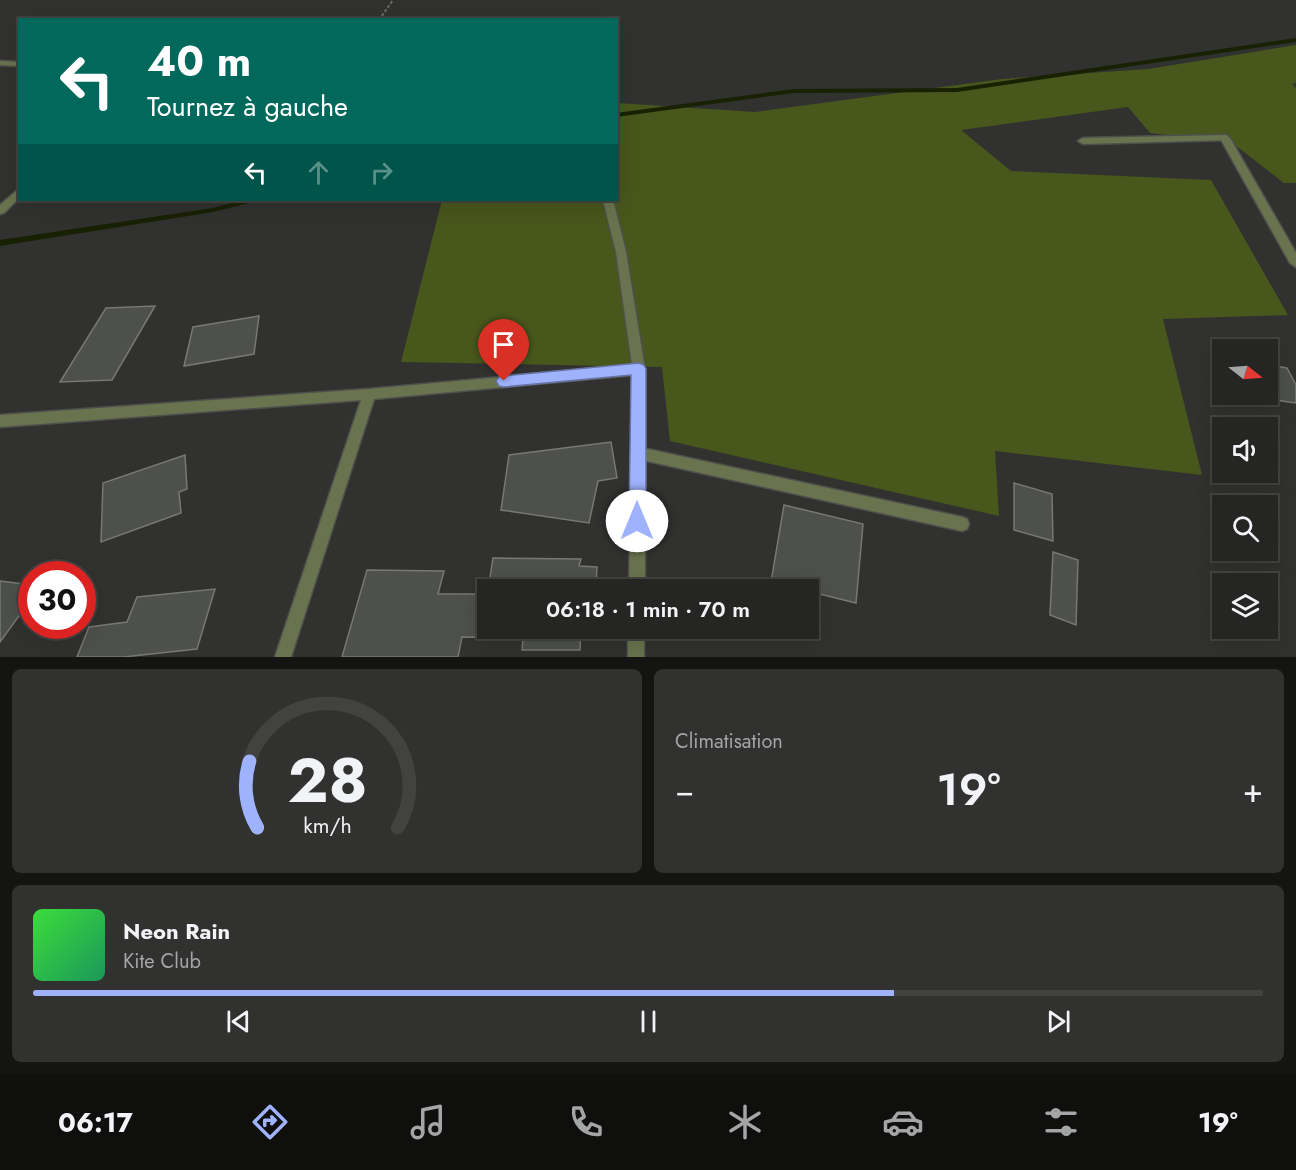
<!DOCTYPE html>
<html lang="fr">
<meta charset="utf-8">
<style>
:root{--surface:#252623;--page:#313230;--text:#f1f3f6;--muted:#a3a5a6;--line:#424341;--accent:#9fb3fd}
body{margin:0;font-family:Jost,sans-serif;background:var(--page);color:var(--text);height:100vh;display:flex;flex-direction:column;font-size:22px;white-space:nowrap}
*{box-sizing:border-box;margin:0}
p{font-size:20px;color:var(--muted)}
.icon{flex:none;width:33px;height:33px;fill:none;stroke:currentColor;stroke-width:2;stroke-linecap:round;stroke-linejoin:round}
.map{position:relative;height:657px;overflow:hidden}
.drawer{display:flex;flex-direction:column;gap:12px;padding:12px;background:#141513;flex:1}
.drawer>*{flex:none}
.hud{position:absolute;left:18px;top:18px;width:600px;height:183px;border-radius:0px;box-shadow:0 6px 24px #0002,0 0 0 2px var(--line);background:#00695c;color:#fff;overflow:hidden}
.needle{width:39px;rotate:107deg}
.buttons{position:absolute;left:1212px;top:339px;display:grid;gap:12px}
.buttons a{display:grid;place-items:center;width:66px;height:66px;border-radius:0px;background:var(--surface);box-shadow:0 6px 24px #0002,0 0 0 2px var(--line);font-size:30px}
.speed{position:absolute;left:18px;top:561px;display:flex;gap:12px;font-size:30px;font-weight:700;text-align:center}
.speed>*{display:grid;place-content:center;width:78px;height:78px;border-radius:50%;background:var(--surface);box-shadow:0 6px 24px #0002,0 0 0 2px var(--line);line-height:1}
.speed .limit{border:9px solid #d22;background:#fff;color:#111}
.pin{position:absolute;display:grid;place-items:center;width:51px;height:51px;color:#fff;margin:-62px -26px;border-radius:50% 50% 50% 0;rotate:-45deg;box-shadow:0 0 6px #0007}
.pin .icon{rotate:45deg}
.me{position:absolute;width:66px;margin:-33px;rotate:0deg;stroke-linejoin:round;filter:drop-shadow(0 0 4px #0008)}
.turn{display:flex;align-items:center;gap:21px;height:126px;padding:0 30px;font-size:27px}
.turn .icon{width:78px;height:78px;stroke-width:2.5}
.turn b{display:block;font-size:42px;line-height:51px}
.lanes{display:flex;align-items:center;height:57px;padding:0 30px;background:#0003;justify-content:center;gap:30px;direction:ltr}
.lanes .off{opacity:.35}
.big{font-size:45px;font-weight:600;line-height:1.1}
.drawer .widget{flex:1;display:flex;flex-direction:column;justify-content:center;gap:9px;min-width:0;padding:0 21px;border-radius:9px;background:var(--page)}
.drawer .dial{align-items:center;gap:0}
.dial svg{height:156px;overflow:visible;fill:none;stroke:var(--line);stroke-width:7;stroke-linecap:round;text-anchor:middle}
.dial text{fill:var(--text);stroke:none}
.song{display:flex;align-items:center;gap:18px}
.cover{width:72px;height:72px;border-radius:9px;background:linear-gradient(135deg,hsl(120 70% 55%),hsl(150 70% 35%))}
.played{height:6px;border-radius:3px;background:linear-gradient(90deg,var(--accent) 70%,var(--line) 70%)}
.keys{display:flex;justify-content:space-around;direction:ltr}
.heat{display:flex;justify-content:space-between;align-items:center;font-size:33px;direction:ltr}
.drawer .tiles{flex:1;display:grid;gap:12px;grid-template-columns:1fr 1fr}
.widget:last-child{grid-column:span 2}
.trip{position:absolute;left:477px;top:579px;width:342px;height:60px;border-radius:0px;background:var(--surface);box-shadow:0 6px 24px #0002,0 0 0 2px var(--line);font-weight:600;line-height:60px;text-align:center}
.tabs{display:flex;height:96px;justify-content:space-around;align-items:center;background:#0f0f0e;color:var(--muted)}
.tabs .icon{width:42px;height:42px}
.tabs .current{color:var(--accent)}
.tabs b{font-size:27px;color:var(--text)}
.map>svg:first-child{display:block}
.green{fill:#48571c}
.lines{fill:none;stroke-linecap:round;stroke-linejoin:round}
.stream{fill:#192103;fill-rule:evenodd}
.building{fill:#4e504c;stroke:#777874;stroke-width:1.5}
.lane-casing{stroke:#4f504d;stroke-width:3}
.street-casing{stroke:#4f504d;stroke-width:3}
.path{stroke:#696a67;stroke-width:2;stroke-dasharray:3 2;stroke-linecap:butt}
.lane{fill:#69744e;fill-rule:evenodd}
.street{fill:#69744e;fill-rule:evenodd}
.route{fill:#9fb3fd;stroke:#6774a4;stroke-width:1.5}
</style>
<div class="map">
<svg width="1296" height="657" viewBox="0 0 1296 657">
<rect width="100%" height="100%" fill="#31322f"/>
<path class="green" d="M1296,45v38l-4,1 4,4v95h-12l-53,-41 -81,-9 -22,-26 -167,23 50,41 200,9 77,135 -125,4 39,156 -207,-24 4,65 -329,-75 -8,-74 -261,-5 41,-162h174l1,-97 138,9 247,-33 146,-10z"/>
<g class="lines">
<path class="stream" d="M1296,38v4l-339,50 -163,1 -178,24v-4l178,-24 163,-1z
M243,200h11l-1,2 -40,10 -213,34v-6l213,-32z"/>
</g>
<path class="building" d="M155,306l-43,74 -52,2 46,-74z
M259,316l-5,38 -70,12 9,-39z
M1268,365l19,3 9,17v18l-28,-4z
M611,442l6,36 -19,3 -9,42 -88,-13 8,-55z
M185,455l2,34 -8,3 2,21 -80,29 2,-59z
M1014,483l38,11 1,47 -39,-11z
M784,505l79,19 -7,79 -85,-21z
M1053,552l25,8 -2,65 -26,-10z
M493,558l88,1 -2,7 18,1 -1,23h-108z
M367,570l77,1 -6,23h50v34h93l-1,22h-58l1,-12 -61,-1 -4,20h-116z
M0,581l32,4v13l-32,44z
M215,589l-18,60 -74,8h-46l12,-30 38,-5 10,-25z"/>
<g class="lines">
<g class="lane-casing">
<path id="lane" d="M1225,135l3,1v4l-145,4 -5,-3 5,-3z
M638,447l324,70 5,2 2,5 -2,5 -5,2 -324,-72 -5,-2 -2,-4 2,-4z"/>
</g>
<g class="street-casing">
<path id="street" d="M0,61l20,1v4l-20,-1z
M1225,135l5,3 66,115v14l-6,-4 -70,-125z
M20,188v9l-16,16 -4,1v-9z
M603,200h10l13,52 19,117v221h-16l4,-215 -259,24 -83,258h-16l86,-257 -361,27v-12l369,-26 263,-24 -16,-113z
M628,628h16v29h-16z"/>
</g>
<path class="path" d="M379,20l14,-20"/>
<use href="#lane" class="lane"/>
<use href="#street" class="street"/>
</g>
<path class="route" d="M639,363l5,2 2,4v152l-3,6 -6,2 -6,-2 -2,-6 2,-146 -127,12 -5,-1 -3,-5 3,-4 5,-1z"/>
</svg>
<div class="buttons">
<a><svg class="needle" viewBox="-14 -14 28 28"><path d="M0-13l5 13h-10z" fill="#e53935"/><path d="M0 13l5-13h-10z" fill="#a3a5a6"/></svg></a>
<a><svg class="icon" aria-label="sound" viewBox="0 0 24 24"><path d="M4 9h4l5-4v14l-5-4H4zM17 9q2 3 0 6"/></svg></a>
<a><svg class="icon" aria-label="search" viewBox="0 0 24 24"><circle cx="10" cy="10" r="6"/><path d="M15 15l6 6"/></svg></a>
<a><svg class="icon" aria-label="layers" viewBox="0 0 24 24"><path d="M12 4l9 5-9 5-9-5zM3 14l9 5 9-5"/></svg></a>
</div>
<div class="speed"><div class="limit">30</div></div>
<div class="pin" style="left:504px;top:381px;background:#d93025"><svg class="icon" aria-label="arrive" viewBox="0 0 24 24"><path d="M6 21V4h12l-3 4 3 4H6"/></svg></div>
<svg class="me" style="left:637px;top:521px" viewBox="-20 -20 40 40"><circle r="19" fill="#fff"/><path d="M0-13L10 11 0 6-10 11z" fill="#9fb3fd"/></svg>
<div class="trip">06:18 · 1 min · 70 m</div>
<div class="hud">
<div class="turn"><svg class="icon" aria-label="left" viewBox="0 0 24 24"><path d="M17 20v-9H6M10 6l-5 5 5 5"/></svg><div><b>40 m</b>Tournez à gauche</div></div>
<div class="lanes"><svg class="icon" aria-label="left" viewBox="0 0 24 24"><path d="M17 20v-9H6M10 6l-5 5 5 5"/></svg><svg class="icon off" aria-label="ahead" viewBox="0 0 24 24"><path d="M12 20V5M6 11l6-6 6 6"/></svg><svg class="icon off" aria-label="right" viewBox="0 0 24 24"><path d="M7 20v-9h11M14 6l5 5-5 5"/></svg></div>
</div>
</div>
<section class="drawer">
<div class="tiles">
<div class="widget dial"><svg viewBox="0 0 100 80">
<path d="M14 69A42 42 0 1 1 86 69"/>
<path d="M14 69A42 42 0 0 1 10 35" stroke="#9fb3fd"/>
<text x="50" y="56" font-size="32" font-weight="700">28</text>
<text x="50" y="72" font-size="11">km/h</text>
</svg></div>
<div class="widget"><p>Climatisation</p>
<div class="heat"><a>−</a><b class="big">19°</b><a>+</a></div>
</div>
<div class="widget">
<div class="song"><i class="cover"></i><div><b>Neon Rain</b><p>Kite Club</p></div></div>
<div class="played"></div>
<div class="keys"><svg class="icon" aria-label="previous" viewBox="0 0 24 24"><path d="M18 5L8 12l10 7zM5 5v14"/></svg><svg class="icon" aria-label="pause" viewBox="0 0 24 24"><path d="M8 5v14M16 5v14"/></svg><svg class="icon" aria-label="next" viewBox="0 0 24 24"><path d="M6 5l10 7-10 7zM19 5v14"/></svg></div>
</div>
</div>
</section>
<nav class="tabs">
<b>06:17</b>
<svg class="icon current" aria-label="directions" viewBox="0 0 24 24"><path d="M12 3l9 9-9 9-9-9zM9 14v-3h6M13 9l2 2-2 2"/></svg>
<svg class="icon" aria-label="music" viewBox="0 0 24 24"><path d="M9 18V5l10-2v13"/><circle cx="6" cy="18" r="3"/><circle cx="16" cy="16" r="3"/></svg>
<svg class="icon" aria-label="phone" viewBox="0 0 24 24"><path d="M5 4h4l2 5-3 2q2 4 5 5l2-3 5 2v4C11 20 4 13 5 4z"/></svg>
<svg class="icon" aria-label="climate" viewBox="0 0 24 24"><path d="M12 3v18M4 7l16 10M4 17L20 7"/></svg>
<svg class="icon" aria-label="car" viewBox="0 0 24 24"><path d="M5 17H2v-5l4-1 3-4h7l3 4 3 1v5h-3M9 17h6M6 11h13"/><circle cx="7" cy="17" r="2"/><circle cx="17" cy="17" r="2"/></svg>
<svg class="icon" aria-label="filters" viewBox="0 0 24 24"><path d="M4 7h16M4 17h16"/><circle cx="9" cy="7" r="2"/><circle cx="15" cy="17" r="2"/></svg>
<b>19°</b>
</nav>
